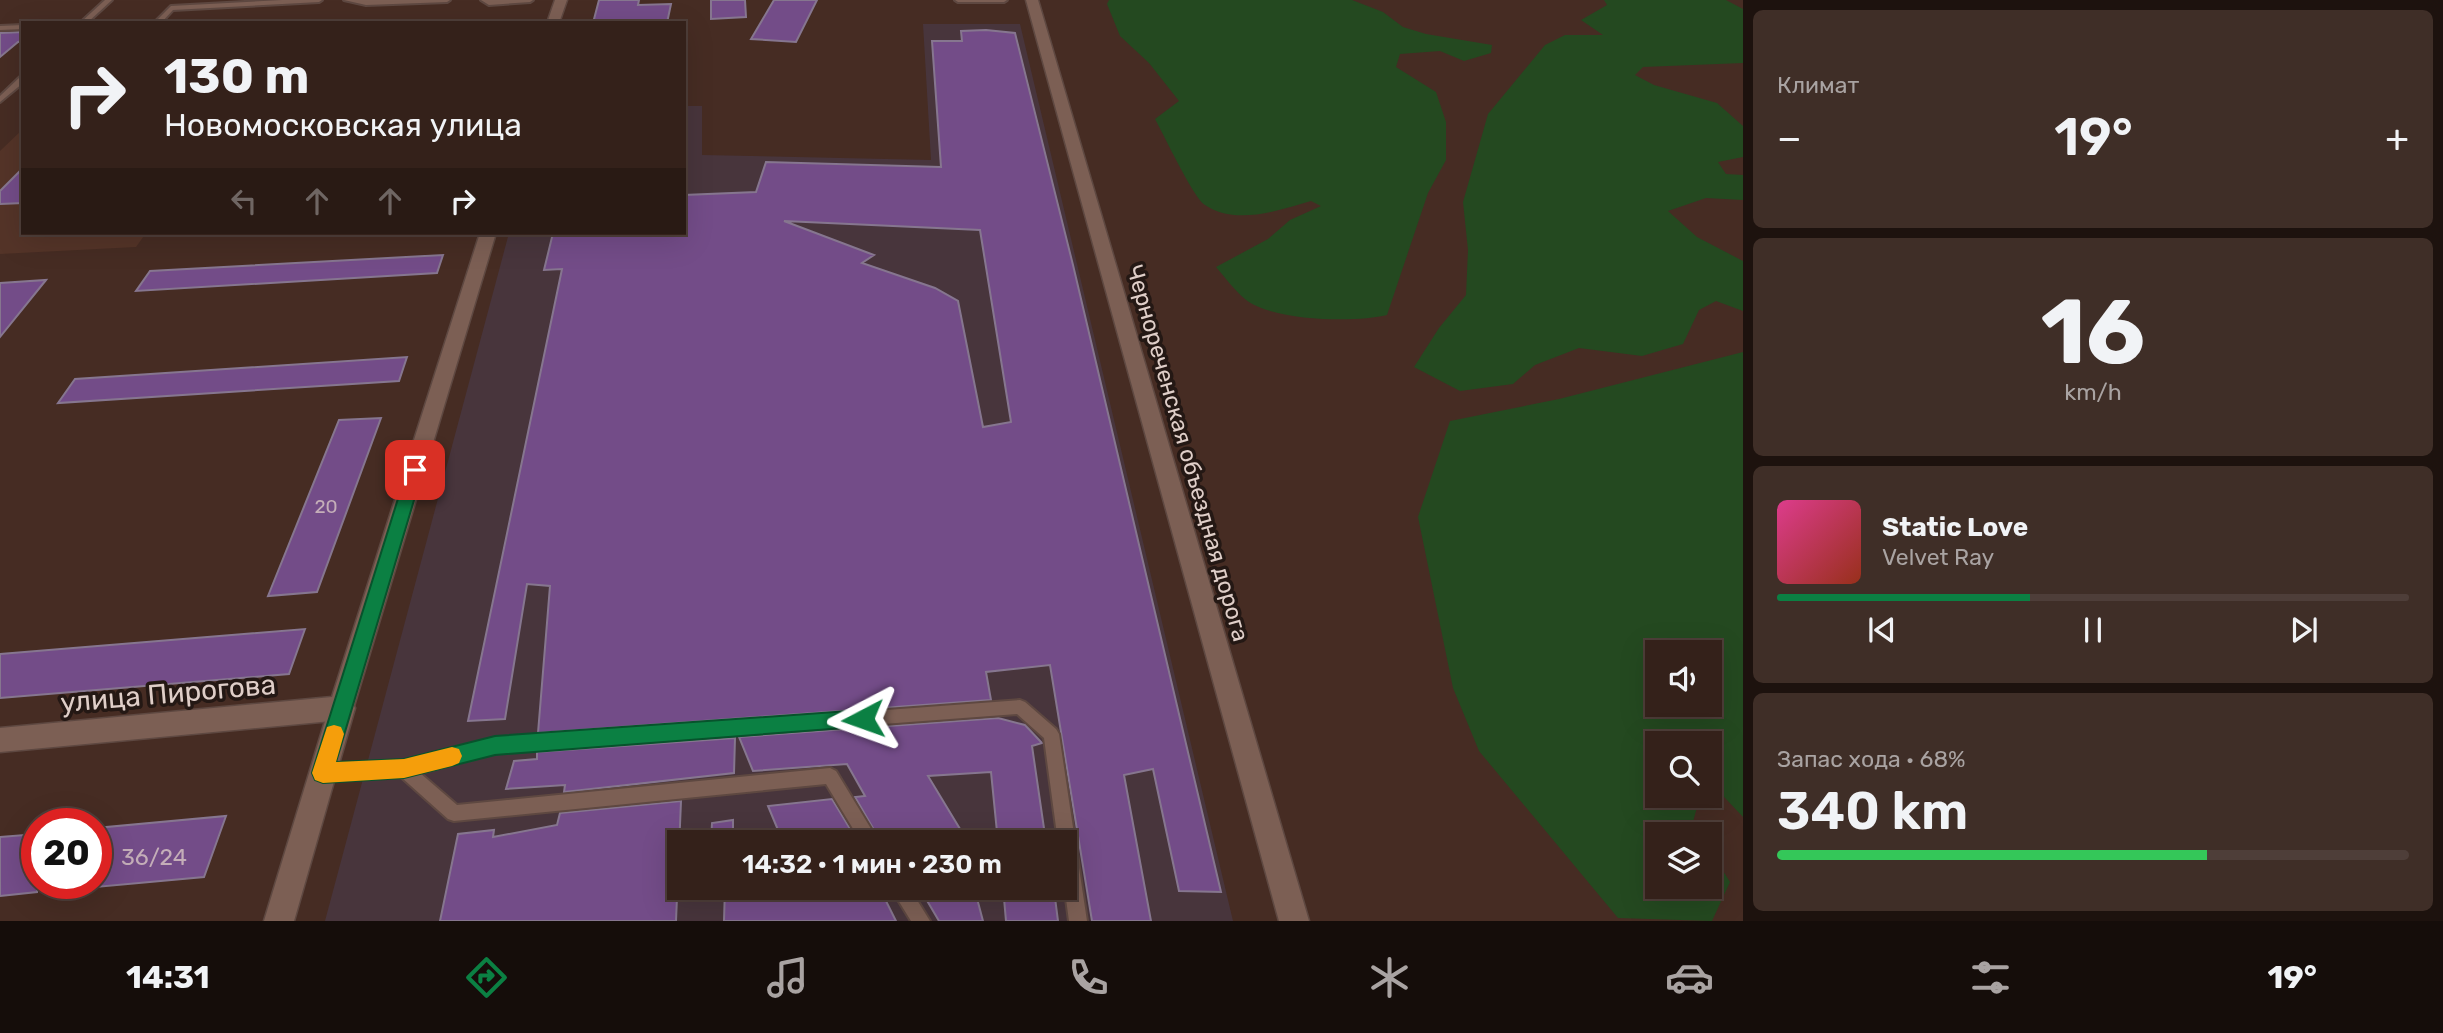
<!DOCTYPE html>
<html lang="ru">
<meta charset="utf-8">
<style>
:root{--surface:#34211a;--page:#3f2e27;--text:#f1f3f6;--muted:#a9a3a2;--line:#4e3e39;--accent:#0b8043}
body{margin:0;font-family:Rubik,sans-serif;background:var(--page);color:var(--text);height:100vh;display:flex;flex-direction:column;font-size:26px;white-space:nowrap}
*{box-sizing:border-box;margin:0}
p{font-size:23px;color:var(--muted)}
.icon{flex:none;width:38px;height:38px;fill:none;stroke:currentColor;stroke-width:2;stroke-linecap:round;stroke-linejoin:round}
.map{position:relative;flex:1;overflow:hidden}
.side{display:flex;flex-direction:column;gap:10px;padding:10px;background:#1d120e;width:700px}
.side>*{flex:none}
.top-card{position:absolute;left:21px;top:21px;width:665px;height:214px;border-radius:0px;box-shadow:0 7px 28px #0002,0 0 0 2px var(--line);background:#34211a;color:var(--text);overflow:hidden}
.tools{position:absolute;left:1645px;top:640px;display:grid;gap:14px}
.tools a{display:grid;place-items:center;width:77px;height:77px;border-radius:0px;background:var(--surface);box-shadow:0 7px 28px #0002,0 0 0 2px var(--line);font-size:35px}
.speed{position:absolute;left:21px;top:808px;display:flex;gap:14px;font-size:35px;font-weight:700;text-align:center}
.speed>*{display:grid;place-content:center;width:91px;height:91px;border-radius:50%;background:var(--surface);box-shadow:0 7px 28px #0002,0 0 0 2px var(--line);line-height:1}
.speed .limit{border:10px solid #d22;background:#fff;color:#111}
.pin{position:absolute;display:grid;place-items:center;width:60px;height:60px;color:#fff;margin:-30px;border-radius:14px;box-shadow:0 4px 10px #0006}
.me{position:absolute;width:77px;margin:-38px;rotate:266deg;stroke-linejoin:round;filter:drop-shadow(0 0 5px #0008)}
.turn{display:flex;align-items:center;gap:24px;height:147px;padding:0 28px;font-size:32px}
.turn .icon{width:91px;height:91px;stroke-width:2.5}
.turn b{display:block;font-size:49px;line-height:60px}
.lanes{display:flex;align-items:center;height:66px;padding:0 28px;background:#0003;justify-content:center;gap:35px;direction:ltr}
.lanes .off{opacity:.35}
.big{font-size:52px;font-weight:600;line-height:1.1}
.side .widget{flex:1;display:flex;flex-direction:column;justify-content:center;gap:10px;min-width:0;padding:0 24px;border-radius:10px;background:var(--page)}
.side .dial{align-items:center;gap:0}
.dial b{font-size:91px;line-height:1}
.song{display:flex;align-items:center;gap:21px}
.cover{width:84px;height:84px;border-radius:10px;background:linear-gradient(135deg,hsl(330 70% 55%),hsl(10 70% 35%))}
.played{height:7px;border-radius:4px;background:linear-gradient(90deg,var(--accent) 40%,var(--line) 40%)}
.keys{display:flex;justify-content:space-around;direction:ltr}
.heat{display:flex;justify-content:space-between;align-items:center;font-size:38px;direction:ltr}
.charge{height:10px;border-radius:5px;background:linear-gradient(90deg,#34c759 68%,var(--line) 0)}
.trip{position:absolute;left:667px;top:830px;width:410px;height:70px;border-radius:0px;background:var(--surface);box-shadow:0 7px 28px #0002,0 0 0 2px var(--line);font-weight:600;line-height:70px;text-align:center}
.tab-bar{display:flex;height:112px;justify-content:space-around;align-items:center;background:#150d0a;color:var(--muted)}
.tab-bar .icon{width:49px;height:49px}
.tab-bar .current{color:var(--accent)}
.tab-bar b{font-size:32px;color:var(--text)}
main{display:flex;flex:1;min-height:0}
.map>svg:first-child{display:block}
.industrial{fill:#48353c;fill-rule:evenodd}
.built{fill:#543428}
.green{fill:#244920;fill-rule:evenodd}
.building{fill:#734c88;stroke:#86768f;stroke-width:2;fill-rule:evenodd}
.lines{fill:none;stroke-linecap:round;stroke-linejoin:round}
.lane-casing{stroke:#5e4841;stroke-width:4}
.street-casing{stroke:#5e4841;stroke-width:3}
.secondary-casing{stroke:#5e4841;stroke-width:3}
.lane{fill:#7c5f54;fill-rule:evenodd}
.street{fill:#7c5f54;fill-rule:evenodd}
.secondary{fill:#7c5f54;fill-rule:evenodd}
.route{fill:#0b8043;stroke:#07532c;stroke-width:2}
.slow{fill:#f59e0b}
.labels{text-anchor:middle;stroke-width:7;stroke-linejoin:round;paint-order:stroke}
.number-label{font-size:19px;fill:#c4aeb8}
.street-label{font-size:23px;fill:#dfcec8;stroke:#241814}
.near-number-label{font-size:23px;fill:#c4aeb8}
.near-street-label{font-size:28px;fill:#dfcec8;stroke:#241814}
</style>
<main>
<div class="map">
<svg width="1743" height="921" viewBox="0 0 1743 921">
<rect width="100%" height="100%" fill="#462c23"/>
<path class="industrial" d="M923,24h97l213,897h-908l184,-688h175v-127h18v49l229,5zM679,842h385v45h-385z"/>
<path class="built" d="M23,129v104h123l-10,14 -136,7v-103z"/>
<path class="green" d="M1109,0h243l31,12 20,15 23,7 66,11 -1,8 -27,8 -24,-10 -40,3 -4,13 40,25 10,30v38l-18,33 -41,122c-32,8 -116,6 -142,-16 -11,-9 -20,-22 -29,-32l52,-28 22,-19 31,-14 -10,-5c-31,9 -76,25 -106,4 -12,-8 -41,-70 -50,-86l24,-18 -30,-38 -29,-27 -13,-32z
M1604,0h122l17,9v54l-100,4 -8,8 19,10 63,18 26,23v31l-25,5 8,12 17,1v25l-37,-2 -38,13 29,26 46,24v50l-27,-10 -17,9 -16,34 -41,12 -63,-8 -44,17 -22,19 -53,7 -46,-24 25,-39 27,-33 2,-45 -5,-48 25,-88 57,-69 20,-10h38l-22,-15 26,-15z
M1743,352v465l-33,-35v-38h-53v52h43l-7,26 8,13h-44v52h53v-37l20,32 -18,39 -94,-3 -139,-167 -26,-63 -35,-171 32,-96 109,-22zM1657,653h53v52h-53z"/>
<path class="building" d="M599,0h40l-1,5 33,-1 -4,19h-74z
M711,0h34l1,17 -35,2z
M774,0h43l-21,42 -45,-3z
M986,30l29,3 58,232 148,627 -42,-1 -26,-122 -29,6 27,146h-59l-42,-256 -64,7 5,28 -453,33 12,-147 -23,-2 -22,135 -37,2 94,-452 -18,1 9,-37h131v-38l72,-3 10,-30 175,5 -9,-126h30l-1,-10zM784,221l196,9 31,192 -28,5 -25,-126 -23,-13 -73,-25 12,-8z
M23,32v9l-5,1 -18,15v-24z
M23,168v35l-23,1v-13z
M443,255l-6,18 -301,18 14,-20z
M46,280l-46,57v-54z
M407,357l-8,24 -341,22 17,-24z
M381,418l-64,174 -49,4 71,-176z
M305,629l-16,45 -289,24v-44z
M998,718l27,7 17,18 -10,3 14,96h-48l-7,-70 -63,4 32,53 3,13h-82l-26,-45 10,-1 -18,-32 -94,7 -14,-34z
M735,738l-1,35 -170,19 1,-7 -59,4 8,-28 23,-2v-7z
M832,799l26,43h-75l-15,-36z
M681,801l-5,120h-236l18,-87 36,-4 -1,7 64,-12 3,-12z
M226,816l-22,61 -108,10v-59z
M733,820v22h-22l1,-19z
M37,834v58l-37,4v-59z
M725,887h154l17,34h-172z
M919,887h55l9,34h-44z
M1003,887l51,3 4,31h-52z"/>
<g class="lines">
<g class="lane-casing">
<path id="lane" d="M105,0h7l-25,23h-7z
M282,0h40l-3,2 -146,8 -12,13h-7l17,-17z
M344,0h106l-3,2 -81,3z
M481,0h52l-3,2 -41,3z
M955,0h52l-3,2h-46z
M23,25v4l-23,1v-4z
M20,77h3v6l-23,19v-6z
M1020,700l5,2 31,27 3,5 28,187h-18l-5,-37v-42h-6l-14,-104 -27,-24 -522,39 -75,20 37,32 373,-37 6,3 43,71h-18l-35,-58 -372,37 -6,-2 -47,-42 -78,4 -6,-3 -2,-5 2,-5 6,-3 81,-4 91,-22z
M890,887h19l21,34h-19z"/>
</g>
<g class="street-casing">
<path id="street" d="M342,696l9,4 4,8 -61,213h-30l65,-213 4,-8z"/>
</g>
<g class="secondary-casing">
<path id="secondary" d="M555,0h12l-8,23h-12z
M1026,0h12l271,921h-30z
M480,233h16l-145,483 -9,4 -342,32v-24l332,-31z"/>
</g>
<use href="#lane" class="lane"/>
<use href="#street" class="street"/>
<use href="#secondary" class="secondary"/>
</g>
<path class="route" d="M415,464l8,6 -87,292 68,-3 91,-23 368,-26 7,3 3,6 -3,7 -375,29 -91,23 -81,5 -8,-3 -3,-7 95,-303z"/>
<path class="slow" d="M334,725l7,2 3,7 -8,28 68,-3 48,-12 7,2 3,7 -3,7 -7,3 -48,12 -81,5 -8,-3 -3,-7 15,-46z"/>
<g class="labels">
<g class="number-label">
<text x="326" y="513">20</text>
</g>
<g class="street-label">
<text transform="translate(1188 453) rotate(74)" y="8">Чернореченская объездная дорога</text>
</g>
<g class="near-number-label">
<text x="154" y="865">36/24</text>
</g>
<g class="near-street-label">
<text transform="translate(168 693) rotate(-5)" y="10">улица Пирогова</text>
</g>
</g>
</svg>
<div class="tools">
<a><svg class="icon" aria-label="sound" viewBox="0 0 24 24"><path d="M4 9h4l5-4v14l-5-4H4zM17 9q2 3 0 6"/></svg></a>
<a><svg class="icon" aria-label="search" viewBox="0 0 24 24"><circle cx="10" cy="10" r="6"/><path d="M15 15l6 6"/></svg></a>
<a><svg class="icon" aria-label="layers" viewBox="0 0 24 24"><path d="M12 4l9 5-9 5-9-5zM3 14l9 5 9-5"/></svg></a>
</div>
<div class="speed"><div class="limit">20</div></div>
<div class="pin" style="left:415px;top:470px;background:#d93025"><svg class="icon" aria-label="arrive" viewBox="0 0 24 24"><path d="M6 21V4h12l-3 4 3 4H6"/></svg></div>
<svg class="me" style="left:863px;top:719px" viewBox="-20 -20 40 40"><path d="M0-17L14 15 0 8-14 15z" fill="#0b8043" stroke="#fff" stroke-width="4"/></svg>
<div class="trip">14:32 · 1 мин · 230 m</div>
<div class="top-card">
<div class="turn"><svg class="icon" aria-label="right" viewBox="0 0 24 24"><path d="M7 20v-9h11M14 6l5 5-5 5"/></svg><div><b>130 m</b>Новомосковская улица</div></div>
<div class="lanes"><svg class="icon off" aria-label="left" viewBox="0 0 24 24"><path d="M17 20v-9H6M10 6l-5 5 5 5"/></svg><svg class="icon off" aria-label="ahead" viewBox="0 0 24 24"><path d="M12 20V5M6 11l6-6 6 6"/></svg><svg class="icon off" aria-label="ahead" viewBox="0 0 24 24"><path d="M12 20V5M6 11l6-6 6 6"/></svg><svg class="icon" aria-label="right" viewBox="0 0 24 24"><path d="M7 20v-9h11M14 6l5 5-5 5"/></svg></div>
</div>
</div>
<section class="side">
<div class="widget"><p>Климат</p>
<div class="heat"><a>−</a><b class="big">19°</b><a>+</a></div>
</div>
<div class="widget dial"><b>16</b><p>km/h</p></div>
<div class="widget">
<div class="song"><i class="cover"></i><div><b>Static Love</b><p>Velvet Ray</p></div></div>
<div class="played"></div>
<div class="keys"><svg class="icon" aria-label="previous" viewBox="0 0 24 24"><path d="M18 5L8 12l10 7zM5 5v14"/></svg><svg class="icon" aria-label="pause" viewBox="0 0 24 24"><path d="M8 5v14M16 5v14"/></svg><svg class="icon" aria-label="next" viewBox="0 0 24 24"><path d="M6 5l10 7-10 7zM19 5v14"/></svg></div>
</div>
<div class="widget"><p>Запас хода · 68%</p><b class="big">340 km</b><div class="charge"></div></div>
</section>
</main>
<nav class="tab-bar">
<b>14:31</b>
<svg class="icon current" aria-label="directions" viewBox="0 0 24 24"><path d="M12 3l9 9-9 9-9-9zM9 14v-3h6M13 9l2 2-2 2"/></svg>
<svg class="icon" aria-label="music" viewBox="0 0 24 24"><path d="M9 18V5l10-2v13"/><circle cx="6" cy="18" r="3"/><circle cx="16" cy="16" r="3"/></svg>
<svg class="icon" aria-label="phone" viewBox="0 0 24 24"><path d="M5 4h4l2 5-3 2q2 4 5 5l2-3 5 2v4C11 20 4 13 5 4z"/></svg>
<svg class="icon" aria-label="climate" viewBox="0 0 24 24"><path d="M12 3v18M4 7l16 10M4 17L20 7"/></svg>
<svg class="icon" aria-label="car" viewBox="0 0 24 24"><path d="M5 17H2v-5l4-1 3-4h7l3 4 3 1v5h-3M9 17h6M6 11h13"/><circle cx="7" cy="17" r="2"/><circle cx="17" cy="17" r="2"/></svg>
<svg class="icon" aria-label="filters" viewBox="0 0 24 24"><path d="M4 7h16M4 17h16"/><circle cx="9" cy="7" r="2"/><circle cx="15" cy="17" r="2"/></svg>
<b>19°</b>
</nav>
